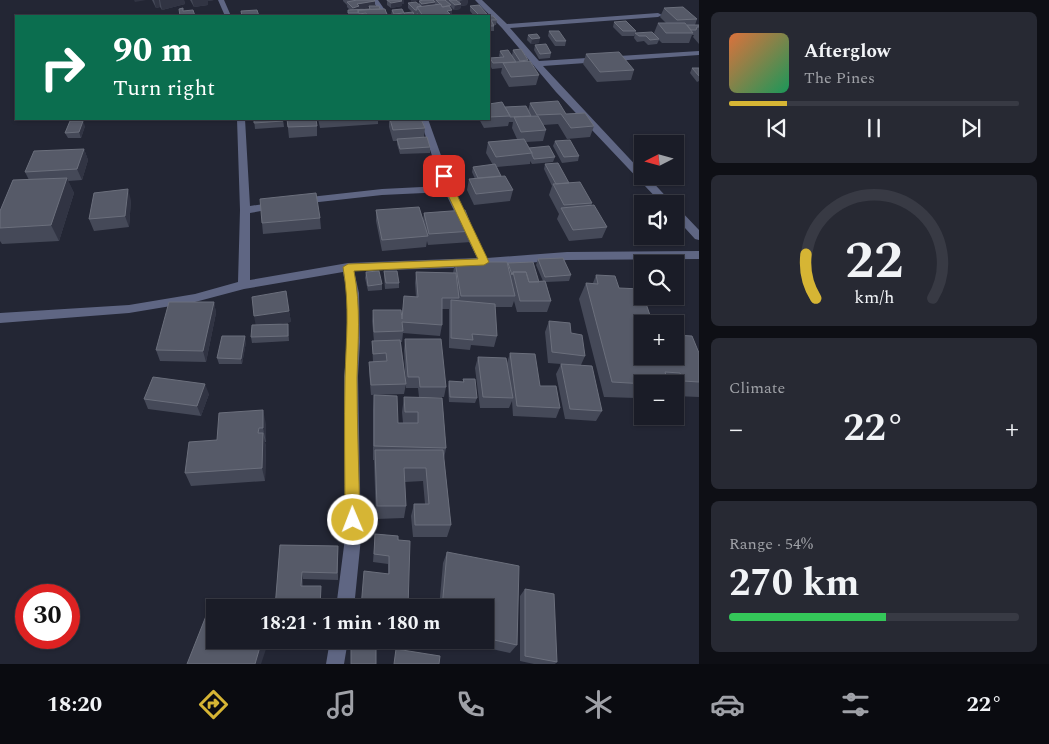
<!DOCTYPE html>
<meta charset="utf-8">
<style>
:root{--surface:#1a1c27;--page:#272933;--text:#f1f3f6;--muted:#9fa1a7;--line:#383a44;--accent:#d6b534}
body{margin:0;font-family:Spectral,serif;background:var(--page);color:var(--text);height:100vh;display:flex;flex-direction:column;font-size:19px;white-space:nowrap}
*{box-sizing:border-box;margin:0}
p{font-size:16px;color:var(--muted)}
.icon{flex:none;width:28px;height:28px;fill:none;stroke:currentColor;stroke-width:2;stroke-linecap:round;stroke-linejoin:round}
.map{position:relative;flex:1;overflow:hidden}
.drawer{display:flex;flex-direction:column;gap:12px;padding:12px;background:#0e0f15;width:350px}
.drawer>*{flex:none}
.guide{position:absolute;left:15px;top:15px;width:475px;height:105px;border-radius:0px;box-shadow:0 1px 4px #0004,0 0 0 1px var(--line);background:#0b6e4f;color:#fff;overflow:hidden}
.needle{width:32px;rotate:264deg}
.tools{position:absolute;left:634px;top:135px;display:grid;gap:10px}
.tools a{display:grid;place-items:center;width:50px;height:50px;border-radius:0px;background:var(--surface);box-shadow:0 1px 4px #0004,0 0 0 1px var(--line);font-size:25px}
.speed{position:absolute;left:15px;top:584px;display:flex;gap:10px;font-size:25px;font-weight:700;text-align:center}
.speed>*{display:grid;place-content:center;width:65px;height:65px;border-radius:50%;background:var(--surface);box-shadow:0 1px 4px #0004,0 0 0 1px var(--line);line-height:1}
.speed .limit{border:8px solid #d22;background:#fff;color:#111}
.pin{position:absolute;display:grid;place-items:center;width:42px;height:42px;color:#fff;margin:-21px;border-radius:10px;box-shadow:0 2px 8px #0006}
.me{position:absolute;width:55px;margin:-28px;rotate:359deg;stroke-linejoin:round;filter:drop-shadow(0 0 4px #0008)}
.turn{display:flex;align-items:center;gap:18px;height:105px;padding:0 15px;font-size:22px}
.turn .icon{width:65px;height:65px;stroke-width:2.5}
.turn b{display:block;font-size:35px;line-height:42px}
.big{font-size:38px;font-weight:700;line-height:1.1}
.drawer .widget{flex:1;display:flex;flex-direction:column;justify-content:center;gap:8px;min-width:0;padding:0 18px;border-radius:8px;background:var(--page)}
.drawer .dial{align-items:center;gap:0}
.dial svg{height:130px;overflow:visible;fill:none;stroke:var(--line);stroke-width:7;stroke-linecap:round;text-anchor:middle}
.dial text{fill:var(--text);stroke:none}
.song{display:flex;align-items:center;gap:15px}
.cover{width:60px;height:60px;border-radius:8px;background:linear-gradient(135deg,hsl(20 70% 55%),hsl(150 70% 35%))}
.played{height:5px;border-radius:2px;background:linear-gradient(90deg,var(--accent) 20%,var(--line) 20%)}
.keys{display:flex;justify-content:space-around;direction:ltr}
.heat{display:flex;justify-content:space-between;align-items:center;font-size:28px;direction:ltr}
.charge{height:8px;border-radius:4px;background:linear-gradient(90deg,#34c759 54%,var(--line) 0)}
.trip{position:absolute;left:206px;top:599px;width:288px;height:50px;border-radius:0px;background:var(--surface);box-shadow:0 1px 4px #0004,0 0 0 1px var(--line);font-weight:700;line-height:50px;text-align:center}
.tab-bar{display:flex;height:80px;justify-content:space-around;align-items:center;background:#0a0b10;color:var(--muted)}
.tab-bar .icon{width:35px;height:35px}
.tab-bar .selected{color:var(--accent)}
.tab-bar b{font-size:22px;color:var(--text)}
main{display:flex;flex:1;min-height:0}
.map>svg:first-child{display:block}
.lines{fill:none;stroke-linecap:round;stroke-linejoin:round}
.minor{fill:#5f6683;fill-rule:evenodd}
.wall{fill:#454958;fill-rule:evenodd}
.shaded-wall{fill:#313443}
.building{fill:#565a68;stroke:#6b6f7c}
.route{fill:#d6b534;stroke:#8b7622}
</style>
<main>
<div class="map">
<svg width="699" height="664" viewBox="0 0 699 664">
<rect width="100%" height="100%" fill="#232634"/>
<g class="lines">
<path class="minor" d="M218,0h6l7,16h-6z
M372,0h6l11,16h-6z
M475,0h7l25,24 151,-11 4,2 -4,2 -148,11 29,33 160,-10v4l-156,11 99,106v4h5l26,28h-11l-106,-112 -54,-64z
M237,119h8l5,87 27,-4 5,3 -5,3 -27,5v67l98,-17 129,-5 -32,-66 -63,3 -81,9 -5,-3 5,-3 81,-9 60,-3 -22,-67h8l25,70 34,69 80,-6 132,-1v8l-132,1 -114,8 -99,3 5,22 1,49 -2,34 3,162 -7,70h-18l9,-70 -1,-162 4,-34 -1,-49 -4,-21 -99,17 -49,13 -66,11 -129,10v-10l129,-8 66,-11 43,-12 2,-72z
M675,208l4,1 20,21v10l-4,-1 -20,-22z
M330,640h18l-4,24h-18z"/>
</g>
<path class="wall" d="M152,0h32l1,4 -23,6 -2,-3 -4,1z
M190,0h24l-6,1v4l-14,2z
M343,0h31l1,6h-3l8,3 7,6v1h-39v-6h2l-3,-3v-2l-4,-4zM369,7v2h-10z
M386,0h18v4h-2v2l-11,2 -4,-3v-4z
M421,0h49h-2l-1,5 -6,1 -1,3 -6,1 -3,-3 1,9h-60l-1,-1 1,-5 12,3 8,-1 -4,-4v-5l11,1v-3z
M479,5l8,9v2h6l4,4 -1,5h-2v6h-5v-15h-15l-4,-5v-5z
M664,8l33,11 -2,6h4v19l-6,-7 1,-2h-2l-3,8h-27l-3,-3 -2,4 -9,1 -4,-4 -7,1 -3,-4 1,-5 21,4 -2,-4 4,-10h8l-6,-6z
M614,22l22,9 -2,5h-12l-9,-9z
M549,31l17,10 -1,5h-10l-7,-10z
M528,35l11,8 -8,1 -4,-4z
M535,45l16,8 -1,5 -11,1 -5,-9z
M513,50l15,10v1l11,14 -3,10 -27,2 -8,-14 1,-5 -10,1 -3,-6 1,-5 10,-1 -1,-1 1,-5 12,4z
M586,54l48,16 -3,10 -34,2 -14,-18z
M692,68h7v13l-2,1 -7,-9z
M530,103l36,11 28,12 -4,11 -23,2 -9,-15 -15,1 3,5 -3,11 -17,1 3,6 26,9 -2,5 -21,2 -2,-3v3l-33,3 4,9 12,14 -3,11 -36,4 -7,-15 2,-11h6l-3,-7 1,-5 20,-2 -7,-12 2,-11 29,-3 -5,-11 1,-6h-4l-1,4 -24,2 -5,-9h10v-15l16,3 23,4z
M254,119h29l1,8 -29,2z
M287,119l30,7v10l-28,2z
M318,119h60v5l-58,4z
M389,119h32l4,9 -1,9 6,10v6l-30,1 -3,-10v-3h-4l-4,-14z
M85,126l-4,12h-13l-3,-5z
M555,141l24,15 -1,5 -16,2 -9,-17z
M84,149l4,11 -6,20 -14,1 6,12 -15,48 -57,3 -2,-3v-30l29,-31 -4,-8z
M545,164l47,39 -1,3 16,21 -5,11 -33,3 -12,-22 2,-5 -10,-19 3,-9 -8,-17z
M131,200l-2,27 -35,4 -5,-12z
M376,210l47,10 1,-7 49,18 -2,11 -43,3 -1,-4 -1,6 -44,4 -6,-30z
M320,218l1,11 -58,5 -1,-11z
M538,259l33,16 -2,6 -23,1 5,19 -4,11h-30l-3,-11 -2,6h-17l2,29 -3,11 -23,-2 -1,5 -21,-2v-39h-7v16l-2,11 -37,-3 -1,9h-1l5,42 -2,10 -33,1 -2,-23v-10h4l-1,-21h2l-2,-20 1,-11 29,7 2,-21 12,1 -1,-14 1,-11 37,1 2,-11 53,3v-2l31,19 4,-1 -7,-16z
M384,271l15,12v5l-14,1 -1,-12z
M366,272l16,12v6l-14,1 -3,-13z
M596,275l23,13 23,68 57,-3v44l-24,-1v-12h-33v21h-4l-2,-7 -32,-1 -25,-98 7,-16h7z
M214,302l2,11 -10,49 -46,-1 -4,-11z
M289,311l2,11 -16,2h13l1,17 -37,2 -1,-6 5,-12z
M549,321l22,12 14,23 -4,9 21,46 -6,10 -31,-2 -9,-45 5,-10 -13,-1 -3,-31z
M405,339l41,48 -2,10h-25l-1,-9h-12l-2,-38z
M246,342l-4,22h-23l-2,-6z
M510,353l50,55 -4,10 -43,-2 -1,-15 -3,7h-29l-5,-40 3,-11 29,6z
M463,379l14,19 -2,5 -26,-1 -1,-16 1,-5 14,1z
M209,394l-8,22 -53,-7 -4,-10z
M374,395l24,28h5l-1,-11 2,-15 38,1 4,50 -2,11 7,66 -4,12h-34l-2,-21 3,-12h11l-2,-23 -18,1 1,24 -2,12 -28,1 -2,-59h-1v-50z
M266,424v18h-1l1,5 -1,34 -74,5 -6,-13 32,-33z
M375,534l23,2 10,72 -20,-34v-10l-15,-2z
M280,545l58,1v34l-35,-1v7l18,7 -46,15z
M447,552l70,93 -7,8 -59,-13h34v-32h-46l4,-45z
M525,589l32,73 -2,2h-21l-14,-3v-65z
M273,640h47v4l-46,-1z"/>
<path class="shaded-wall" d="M134,0h12l-11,2z
M154,0h5l1,7 -4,1z
M160,0h24l1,4 -23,6z
M192,0h22l-6,1v4l-14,2z
M390,0h14v4h-2v2l-11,2v-5z
M411,0h9l-9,2z
M463,0h7h-2l-1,5 -6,1 -1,3 -6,1 1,-5 5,-1v-3z
M375,1v5l-16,3v2l-6,2v-5l4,-4z
M435,2v5l-13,2v-5z
M451,5l-1,5h2v6h-22l13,-9z
M404,13v3h-10v-2z
M540,38l-1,5 -8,1 1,-5z
M83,121l2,5 -4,12 -2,-6z
M84,149l4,11 -6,20 -5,-11z
M67,178l7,15 -15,48 -8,-16z
M128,189l3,11 -2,27 -4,-11z
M214,302l2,11 -10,49 -3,-11z
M289,311l2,11 -35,5 -2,-11z
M245,336l1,6 -4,22 -1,-5z
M205,384l4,10 -8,22 -4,-10z
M263,410l3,14v18l-3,-14z
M263,433l3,14 -1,34 -3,-13z
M302,572l1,7 -1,14 -1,-7z
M321,586v22h-1z
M262,640h7l-8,24h-6z"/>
<path class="building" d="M357,0h17l1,1 -18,3 2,2 -6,2 -6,-6z
M387,0h14l1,1 -11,2z
M423,0h10l2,2 -13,2 -3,-3z
M436,0h10h-1l6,5 -8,2z
M449,0h7l5,4 -6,1z
M416,2l5,4 -4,1v3h-2l-7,-7z
M441,4l1,3 7,-1 3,4 -5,1 3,3 -27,2 -6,-9z
M479,5l8,9 -8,1 -9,-9z
M369,6h10l1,3 -22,1v3h-10v-3l22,-1z
M683,7l14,12 -20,1 -13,-12z
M183,8v3l10,-1 2,6h-17h2l-1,-7z
M385,9l2,6 -20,1 -1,-3 -7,1 -1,-4z
M402,9l2,4 -10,1 -2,-4z
M257,10l2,6h-17l-1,-5z
M413,12l1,3 4,-1 1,2h-25l11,-1 -1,-2z
M483,16h10l4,4h-6l3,6h-5v-10z
M626,21l10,10h-13l-9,-9z
M658,23h27l8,10h-27z
M687,25h12v2h-2l-1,3h-5z
M549,31h10l7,10h-10z
M652,32l7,7 -9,1 -4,-4h-7l-4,-3z
M537,34l3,4 -8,1 -4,-4z
M546,44l5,9 -11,1 -5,-9z
M521,49l7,11 -8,1 -7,-11z
M508,50l8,12 -23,1 -3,-5 14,-1 -4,-6z
M619,52l15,18 -34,2 -14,-18z
M530,61l9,14 -28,2 -8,-14z
M692,68h7v8z
M558,101l8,13 19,-1 9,13 -23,2 -10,-14 -24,1 -7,-12z
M502,102l8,14 -21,1v-13z
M526,106l5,10 -21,1v-1l-5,-9z
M538,116l8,14 -25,2 -7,-15z
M254,119h29v2l-29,2z
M287,119h29l1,7 -29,1z
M390,119h31l4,9 -32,2z
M70,121h13l-4,11 -14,1z
M427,137l3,10 -30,2 -3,-10z
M524,139l8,14 -36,4 -8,-15z
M570,140l9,16 -15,1 -9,-16z
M549,146l6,11 -21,2 -2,-4v-2l-3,-5z
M84,149l-7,20 -52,3 9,-21z
M558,163l11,20 -13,1 -11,-20z
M495,164l6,12 -23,2 -5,-11z
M505,176l8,14 -37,4 -7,-15z
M67,178l-16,47 -51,3v-17l13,-31z
M580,182l12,21 -28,2 -11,-21z
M128,189l-3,27 -36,3 5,-26z
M316,193l4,25 -58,5 -2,-24z
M594,205l13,22 -34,3 -12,-22z
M419,207l9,29 -46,4 -6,-30z
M465,210l8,21 -44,3 -5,-21z
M563,258l8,17 -26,2 -7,-18z
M455,262h52l8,34h-54z
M533,262l6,20h-10l-3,-10h-13l-1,3 -4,-12z
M379,271l3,13 -14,2 -2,-14z
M384,271h13l2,12h-13z
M416,272l40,1 3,25h-17v27l-40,-3 1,9 -29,1 -1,-22h28l1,9 2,-23 14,1z
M513,272h13l3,10 16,-1 6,20h-31z
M596,275l19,1 4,12 22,1 12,35h-11v32h33v-21l17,1 7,17v29l-16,-1 -3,-8 -15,-1 4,12h-23l-34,-2 -26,-99 12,1z
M286,291l3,20 -35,5 -2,-19z
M451,300l44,4 2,32 -25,-2 1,6 -22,-2z
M169,302h45l-11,49 -47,-1z
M549,321l21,2 1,10 11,2 3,21 -33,-4z
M288,324v12l-37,1 1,-12z
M222,336h23l-4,23 -24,-1z
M405,339h36l5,48h-26l-1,-10h-11z
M400,340l6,44 -35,1 -2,-23 18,-1 -1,-8 -13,1 -1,-13z
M510,353l25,1 5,32h16l4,22 -43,-2z
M478,357l28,1 7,40 -30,-1z
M561,364l31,2 10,45 -32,-2z
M153,377l52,7 -8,22 -53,-7z
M463,379h12l2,19 -27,-1 -1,-16 15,1z
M374,395l23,1 1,27h20v-11h-13l-1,-15 38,1 4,50 -72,-2z
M263,410v18h-4l-1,5h5l-1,35 -77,5 4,-31 28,-2 2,-27z
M375,450h68l8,75h-36l-1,-21h15l-3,-36h-22l2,38h-29z
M375,534l23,2v4l12,1 -2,67h-47l3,-37 25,3v-18l-15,-2z
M280,545l58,1 -1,27 -35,-1 -1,14h20l-1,22h-45z
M447,552l72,14 -2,79 -32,-7v-30h-43z
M525,589l29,5 3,68 -32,-6z
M208,611l7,2v27h47l-7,24h-68z
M351,645l25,2v17h-25z
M396,649l44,7 -1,8h-45z"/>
<path class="route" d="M441,174h3l4,2 41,86 -5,3 -130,6c7,36 4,70 3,107 0,47 2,95 3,142l-2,5 -5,2 -5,-2 -3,-5c0,-47 -1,-95 0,-142 1,-40 5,-70 -2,-111l5,-3 130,-5 -39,-83z"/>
</svg>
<div class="tools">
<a><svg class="needle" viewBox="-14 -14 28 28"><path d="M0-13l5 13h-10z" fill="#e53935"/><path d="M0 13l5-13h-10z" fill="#9fa1a7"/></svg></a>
<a><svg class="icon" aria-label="sound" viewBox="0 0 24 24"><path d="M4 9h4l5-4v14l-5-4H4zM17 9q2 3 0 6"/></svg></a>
<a><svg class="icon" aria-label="search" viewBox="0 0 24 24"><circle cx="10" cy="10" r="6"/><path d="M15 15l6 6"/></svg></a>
<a>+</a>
<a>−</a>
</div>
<div class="speed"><div class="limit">30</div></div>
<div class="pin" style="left:444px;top:176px;background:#d93025"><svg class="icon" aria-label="arrive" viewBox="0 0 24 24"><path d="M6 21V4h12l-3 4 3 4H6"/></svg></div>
<svg class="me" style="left:353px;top:520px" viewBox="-20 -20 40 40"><circle r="17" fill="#d6b534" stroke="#fff" stroke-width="3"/><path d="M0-11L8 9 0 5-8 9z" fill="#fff"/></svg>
<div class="trip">18:21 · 1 min · 180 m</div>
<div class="guide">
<div class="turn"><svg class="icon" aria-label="right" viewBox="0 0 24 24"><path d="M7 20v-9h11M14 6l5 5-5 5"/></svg><div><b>90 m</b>Turn right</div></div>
</div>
</div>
<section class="drawer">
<div class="widget">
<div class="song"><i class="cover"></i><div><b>Afterglow</b><p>The Pines</p></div></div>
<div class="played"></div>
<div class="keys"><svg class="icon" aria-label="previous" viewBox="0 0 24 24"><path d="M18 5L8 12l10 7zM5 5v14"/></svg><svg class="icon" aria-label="pause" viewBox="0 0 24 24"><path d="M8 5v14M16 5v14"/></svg><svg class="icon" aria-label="next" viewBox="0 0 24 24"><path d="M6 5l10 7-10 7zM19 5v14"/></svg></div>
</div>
<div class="widget dial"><svg viewBox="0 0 100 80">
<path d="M14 69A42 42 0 1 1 86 69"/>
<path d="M14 69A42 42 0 0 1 8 42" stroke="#d6b534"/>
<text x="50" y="56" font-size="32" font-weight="700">22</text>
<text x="50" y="72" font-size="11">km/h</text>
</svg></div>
<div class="widget"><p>Climate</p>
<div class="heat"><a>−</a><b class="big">22°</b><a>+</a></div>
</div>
<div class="widget"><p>Range · 54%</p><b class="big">270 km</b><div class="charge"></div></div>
</section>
</main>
<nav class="tab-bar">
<b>18:20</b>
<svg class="icon selected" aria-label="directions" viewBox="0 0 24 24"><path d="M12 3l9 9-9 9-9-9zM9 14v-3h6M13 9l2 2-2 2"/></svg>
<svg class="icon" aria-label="music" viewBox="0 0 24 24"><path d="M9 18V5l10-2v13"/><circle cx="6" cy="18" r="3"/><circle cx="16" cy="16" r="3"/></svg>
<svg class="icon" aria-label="phone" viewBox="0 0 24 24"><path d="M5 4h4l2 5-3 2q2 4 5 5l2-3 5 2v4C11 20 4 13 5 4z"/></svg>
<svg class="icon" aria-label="climate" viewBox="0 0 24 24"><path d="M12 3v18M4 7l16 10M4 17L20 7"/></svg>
<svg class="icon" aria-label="car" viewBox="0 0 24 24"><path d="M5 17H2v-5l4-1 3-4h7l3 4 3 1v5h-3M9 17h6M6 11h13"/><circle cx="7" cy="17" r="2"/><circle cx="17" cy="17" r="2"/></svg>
<svg class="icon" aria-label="filters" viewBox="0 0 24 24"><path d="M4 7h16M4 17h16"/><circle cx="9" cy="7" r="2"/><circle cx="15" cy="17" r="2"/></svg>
<b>22°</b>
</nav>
